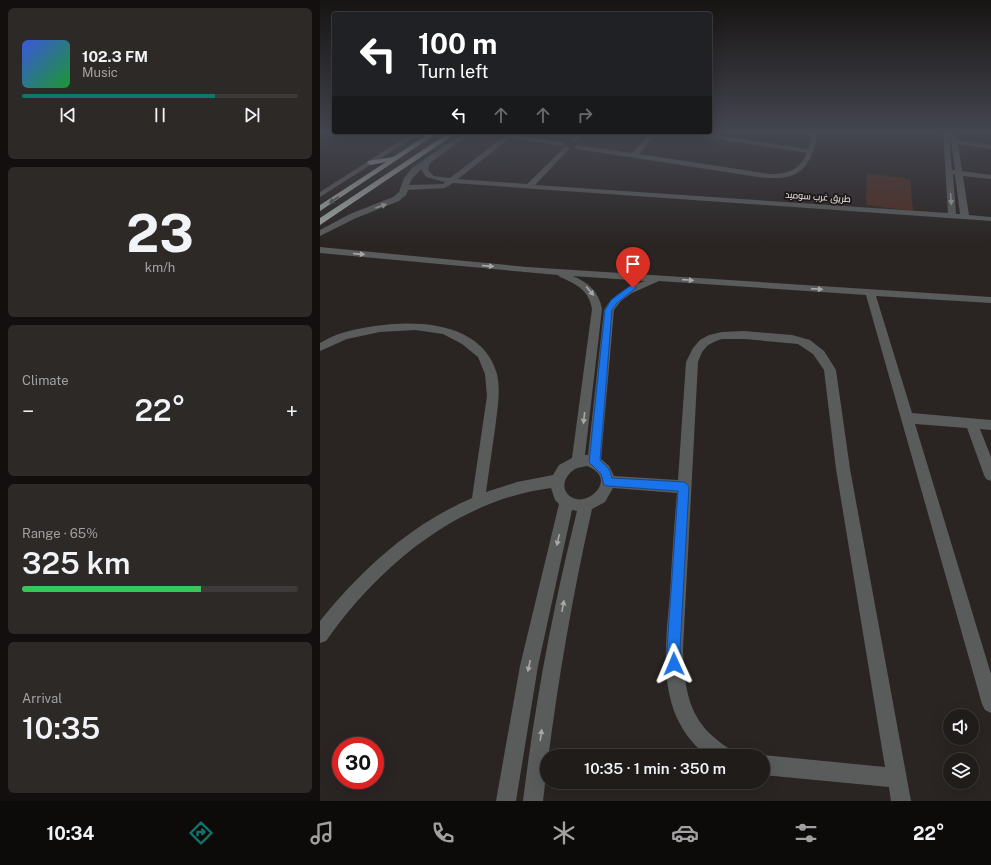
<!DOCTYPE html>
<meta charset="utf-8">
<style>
:root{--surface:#201c1a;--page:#2d2927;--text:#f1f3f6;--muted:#a2a1a2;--line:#3d3a39;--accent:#0f766e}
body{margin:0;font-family:"Public Sans",Cairo,sans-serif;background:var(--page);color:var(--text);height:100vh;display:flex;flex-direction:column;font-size:15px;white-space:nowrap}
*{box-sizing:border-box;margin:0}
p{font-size:13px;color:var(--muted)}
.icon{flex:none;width:22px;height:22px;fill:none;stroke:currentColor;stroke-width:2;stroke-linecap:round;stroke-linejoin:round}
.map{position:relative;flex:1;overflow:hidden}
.panel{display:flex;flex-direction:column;gap:8px;padding:8px;background:#120f0e;width:320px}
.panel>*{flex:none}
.top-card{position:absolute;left:12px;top:12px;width:380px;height:122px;border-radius:4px;box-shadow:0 4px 16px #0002,0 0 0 1px var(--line);background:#202124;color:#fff;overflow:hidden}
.tools{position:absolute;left:623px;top:709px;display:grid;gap:8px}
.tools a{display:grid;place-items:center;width:36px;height:36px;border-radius:50%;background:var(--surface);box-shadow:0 4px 16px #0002,0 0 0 1px var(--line);font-size:20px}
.speed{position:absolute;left:12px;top:737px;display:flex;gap:8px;font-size:20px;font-weight:700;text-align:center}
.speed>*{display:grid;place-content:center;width:52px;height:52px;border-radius:50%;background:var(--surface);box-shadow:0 4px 16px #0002,0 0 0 1px var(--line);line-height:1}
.speed .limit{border:6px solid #d22;background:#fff;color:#111}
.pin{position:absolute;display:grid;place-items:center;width:34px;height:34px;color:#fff;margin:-41px -17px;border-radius:50% 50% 50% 0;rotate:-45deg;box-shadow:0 0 4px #0007}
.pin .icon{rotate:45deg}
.me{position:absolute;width:44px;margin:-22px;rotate:359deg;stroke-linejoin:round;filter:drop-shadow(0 0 3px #0008)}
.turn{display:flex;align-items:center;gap:14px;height:84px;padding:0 20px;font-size:18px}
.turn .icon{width:52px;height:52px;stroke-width:2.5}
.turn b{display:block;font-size:28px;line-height:34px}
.lanes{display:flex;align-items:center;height:38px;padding:0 20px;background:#0003;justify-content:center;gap:20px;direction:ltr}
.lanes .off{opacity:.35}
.big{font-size:30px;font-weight:600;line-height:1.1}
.panel .widget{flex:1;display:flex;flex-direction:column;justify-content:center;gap:6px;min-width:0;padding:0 14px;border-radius:6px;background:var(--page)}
.panel .dial{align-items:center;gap:0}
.dial b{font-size:52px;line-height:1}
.song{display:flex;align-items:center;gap:12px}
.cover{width:48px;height:48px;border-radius:6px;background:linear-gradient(135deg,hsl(230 70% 55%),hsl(130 70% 35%))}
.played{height:4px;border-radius:2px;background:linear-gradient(90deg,var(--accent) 70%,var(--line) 70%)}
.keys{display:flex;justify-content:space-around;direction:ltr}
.heat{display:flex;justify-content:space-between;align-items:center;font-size:22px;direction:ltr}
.charge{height:6px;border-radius:3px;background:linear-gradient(90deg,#34c759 65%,var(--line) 0)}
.trip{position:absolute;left:220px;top:749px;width:230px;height:40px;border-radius:20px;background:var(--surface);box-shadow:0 4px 16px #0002,0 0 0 1px var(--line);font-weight:600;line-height:40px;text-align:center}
.menu{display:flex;height:64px;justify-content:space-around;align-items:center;background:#0d0b0a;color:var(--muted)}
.menu .icon{width:28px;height:28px}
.menu .active{color:var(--accent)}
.menu b{font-size:18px;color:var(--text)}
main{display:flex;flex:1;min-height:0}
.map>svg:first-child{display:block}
.green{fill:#512d21}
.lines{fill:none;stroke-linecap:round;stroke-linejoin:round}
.minor{fill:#5a5c5b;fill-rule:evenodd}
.highway{fill:#a1a7a3;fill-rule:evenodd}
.oneway{fill:#a8a8a6}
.oneway2{fill:#5a5a58}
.route{fill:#1a73e8;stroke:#114b97}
.labels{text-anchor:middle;stroke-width:4;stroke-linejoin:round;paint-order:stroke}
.far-street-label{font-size:9px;fill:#f6f3f2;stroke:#201b1a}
</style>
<main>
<section class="panel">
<div class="widget">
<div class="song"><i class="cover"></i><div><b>102.3 FM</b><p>Music</p></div></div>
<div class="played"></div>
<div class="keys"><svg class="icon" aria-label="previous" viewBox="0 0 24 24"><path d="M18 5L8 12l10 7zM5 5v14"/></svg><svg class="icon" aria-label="pause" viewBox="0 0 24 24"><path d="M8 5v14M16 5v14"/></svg><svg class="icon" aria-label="next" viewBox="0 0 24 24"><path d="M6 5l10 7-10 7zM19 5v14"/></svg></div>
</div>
<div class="widget dial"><b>23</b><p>km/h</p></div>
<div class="widget"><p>Climate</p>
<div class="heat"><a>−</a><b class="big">22°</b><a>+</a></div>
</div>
<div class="widget"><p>Range · 65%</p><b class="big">325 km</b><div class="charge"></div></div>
<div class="widget"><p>Arrival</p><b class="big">10:35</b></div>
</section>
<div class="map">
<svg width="671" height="801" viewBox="0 0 671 801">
<rect width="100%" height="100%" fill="#2a2523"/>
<path class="green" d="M547,173l43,6 3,32 -47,-6z"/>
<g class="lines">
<path class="minor" d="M94,132h8l-102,65v-5z
M144,132h8l-42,31 -2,7 6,6 16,2 60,-46h7l-2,3 47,7 3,2 -3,2 -52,-8 -52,41 69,5 38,-37h4v2l-34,36 413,28 -5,-81h6l3,38h3l-5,-38h6l1,8 34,5v4l-33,-5 4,27 29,4v4l-28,-3 6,39 22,2v4l-538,-38 -8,5 -37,2 -2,5 -7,6 -43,17 -36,18v-6l30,-16 43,-17 6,-5 5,-14 8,-10zM101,169l5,8 19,5 -2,2 -34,1 3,-6zM633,174l2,1 5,39h-4z
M258,132h7l-8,9h-4l-1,-1z
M331,132h7l-19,22 131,20c19,0 29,-4 37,-21l-123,-19 -3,-2h17l110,17 3,-9 -3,-8h6l3,8c-10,35 -24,41 -59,37l-181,-28 -3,-2 3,-2 55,8z
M0,247l207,20 464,30v6l-115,-7 36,117 79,7v10l-11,-1 11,28v24l-5,-2 -2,-4 -17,-47 -52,-4 76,250v39l-6,-3 -3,-6 -116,-409 -207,-14 -27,12 -11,8 -7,9 -13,149 8,7 5,10 64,4 8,-118 7,-14 7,-8 9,-5 13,-3 22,-1 48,4 18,5 14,11 12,19 14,99 61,332h-20l-2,-14 -126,-12v-19h-2l2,-1 122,12 -49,-298 -12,-99 -11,-16 -15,-10 -54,-5h-22l-6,2 -8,4 -6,7 -4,10 -15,287c1,34 4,67 33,90 5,4 9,8 15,10l3,7h-27c-52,-42 -42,-104 -37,-163 2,-34 4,-67 7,-100l-64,-5 -8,14 -13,7c-22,97 -38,195 -49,292h-20c12,-98 30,-194 54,-290l-5,-1 -34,156 -22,135h-20l24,-135 39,-162 -4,-4 -4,-12c-94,12 -172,78 -225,153l-6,2v-22c42,-52 90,-96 152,-123l15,-102 -2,-22 -7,-17 -16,-13 -19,-10 -28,-4 -35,2 -33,7 -27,12v-8c7,-4 15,-8 22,-10 48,-14 138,-21 155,41 4,18 0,37 -2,55 -3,21 -6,42 -9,63l31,-10 36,-7 6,-10 13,-7 20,-149c-3,-19 -16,-25 -32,-32l-2,-2 -238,-22zM253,276l72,5c-17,5 -31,13 -41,29l-16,145h-3l17,-146c-3,-17 -13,-26 -29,-33zM267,466c32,12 1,42 -16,31 -12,-8 -6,-22 4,-28 4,-2 8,-2 12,-3z"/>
<path class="highway" d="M111,132h8l-119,79v-6l66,-43 -15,3 -4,-2 1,-2 25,-4z
M130,132h8l-138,93v-7z"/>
</g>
<defs><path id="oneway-solid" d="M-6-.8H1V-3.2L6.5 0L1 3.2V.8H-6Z"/></defs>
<g class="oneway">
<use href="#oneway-solid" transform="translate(631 199) rotate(86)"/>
<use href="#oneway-solid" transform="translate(61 206) rotate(-19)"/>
<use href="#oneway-solid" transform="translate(39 254) rotate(5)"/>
<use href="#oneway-solid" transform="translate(168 266) rotate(5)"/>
<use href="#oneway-solid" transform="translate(368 280) rotate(4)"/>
<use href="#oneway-solid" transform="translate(497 289) rotate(4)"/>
<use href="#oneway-solid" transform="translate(270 291) rotate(50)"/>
<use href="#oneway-solid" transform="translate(264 418) rotate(97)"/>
<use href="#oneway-solid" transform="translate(238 540) rotate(103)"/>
<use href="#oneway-solid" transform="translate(243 606) rotate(-79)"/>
<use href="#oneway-solid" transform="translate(209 666) rotate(102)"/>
<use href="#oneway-solid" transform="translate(221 735) rotate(-82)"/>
</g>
<use class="oneway2" href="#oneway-solid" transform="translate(14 200) rotate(147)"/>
<linearGradient id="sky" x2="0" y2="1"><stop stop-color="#171413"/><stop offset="0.54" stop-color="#444650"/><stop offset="1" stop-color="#444650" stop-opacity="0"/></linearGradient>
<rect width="671" height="244" fill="url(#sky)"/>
<path class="route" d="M310,286h5l1,2 -19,15 -5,7 -12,150 9,9 3,9 72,4 3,2 2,3 -9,162 1,15 -2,4 -5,2 -4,-2 -2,-4 -1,-15 11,-158 -70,-5 -4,-1 -3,-11 -12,-12 16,-152 6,-10z"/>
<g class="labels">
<g class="far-street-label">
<text transform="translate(498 197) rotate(4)" y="3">طريق غرب سوميد</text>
</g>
</g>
</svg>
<div class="tools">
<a><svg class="icon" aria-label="sound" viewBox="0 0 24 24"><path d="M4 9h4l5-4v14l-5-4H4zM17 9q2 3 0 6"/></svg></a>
<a><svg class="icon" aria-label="layers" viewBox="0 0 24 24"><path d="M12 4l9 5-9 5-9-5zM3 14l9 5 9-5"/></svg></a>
</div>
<div class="speed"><div class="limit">30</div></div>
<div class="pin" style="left:313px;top:288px;background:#d93025"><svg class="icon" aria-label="arrive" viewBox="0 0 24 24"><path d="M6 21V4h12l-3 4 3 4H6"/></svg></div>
<svg class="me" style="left:354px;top:664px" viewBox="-20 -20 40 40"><path d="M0-17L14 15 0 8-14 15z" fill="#1a73e8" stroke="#fff" stroke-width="4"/></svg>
<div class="trip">10:35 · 1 min · 350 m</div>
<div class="top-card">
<div class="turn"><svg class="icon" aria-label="left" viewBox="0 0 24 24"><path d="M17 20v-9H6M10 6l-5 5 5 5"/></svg><div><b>100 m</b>Turn left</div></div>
<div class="lanes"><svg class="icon" aria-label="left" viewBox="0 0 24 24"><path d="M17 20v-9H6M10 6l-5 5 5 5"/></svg><svg class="icon off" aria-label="ahead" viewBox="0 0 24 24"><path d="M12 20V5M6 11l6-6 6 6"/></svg><svg class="icon off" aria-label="ahead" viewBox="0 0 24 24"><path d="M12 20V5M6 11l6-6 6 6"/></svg><svg class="icon off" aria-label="right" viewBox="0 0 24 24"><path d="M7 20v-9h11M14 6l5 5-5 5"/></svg></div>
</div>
</div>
</main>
<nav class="menu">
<b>10:34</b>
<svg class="icon active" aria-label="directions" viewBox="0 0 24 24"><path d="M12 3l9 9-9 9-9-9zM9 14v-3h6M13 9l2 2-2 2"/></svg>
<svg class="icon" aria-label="music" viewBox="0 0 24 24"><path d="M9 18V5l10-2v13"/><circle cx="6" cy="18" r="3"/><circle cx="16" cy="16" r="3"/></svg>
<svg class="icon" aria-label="phone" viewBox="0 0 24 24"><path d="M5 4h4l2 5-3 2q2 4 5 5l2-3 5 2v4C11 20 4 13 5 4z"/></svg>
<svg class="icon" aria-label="climate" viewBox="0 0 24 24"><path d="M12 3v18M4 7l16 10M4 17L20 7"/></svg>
<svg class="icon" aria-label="car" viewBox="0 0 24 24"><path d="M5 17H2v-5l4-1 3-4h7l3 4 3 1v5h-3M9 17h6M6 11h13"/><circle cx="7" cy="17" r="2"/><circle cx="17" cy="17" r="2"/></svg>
<svg class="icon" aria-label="filters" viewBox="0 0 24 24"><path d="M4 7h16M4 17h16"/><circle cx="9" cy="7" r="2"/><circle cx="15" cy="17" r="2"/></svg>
<b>22°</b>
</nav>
